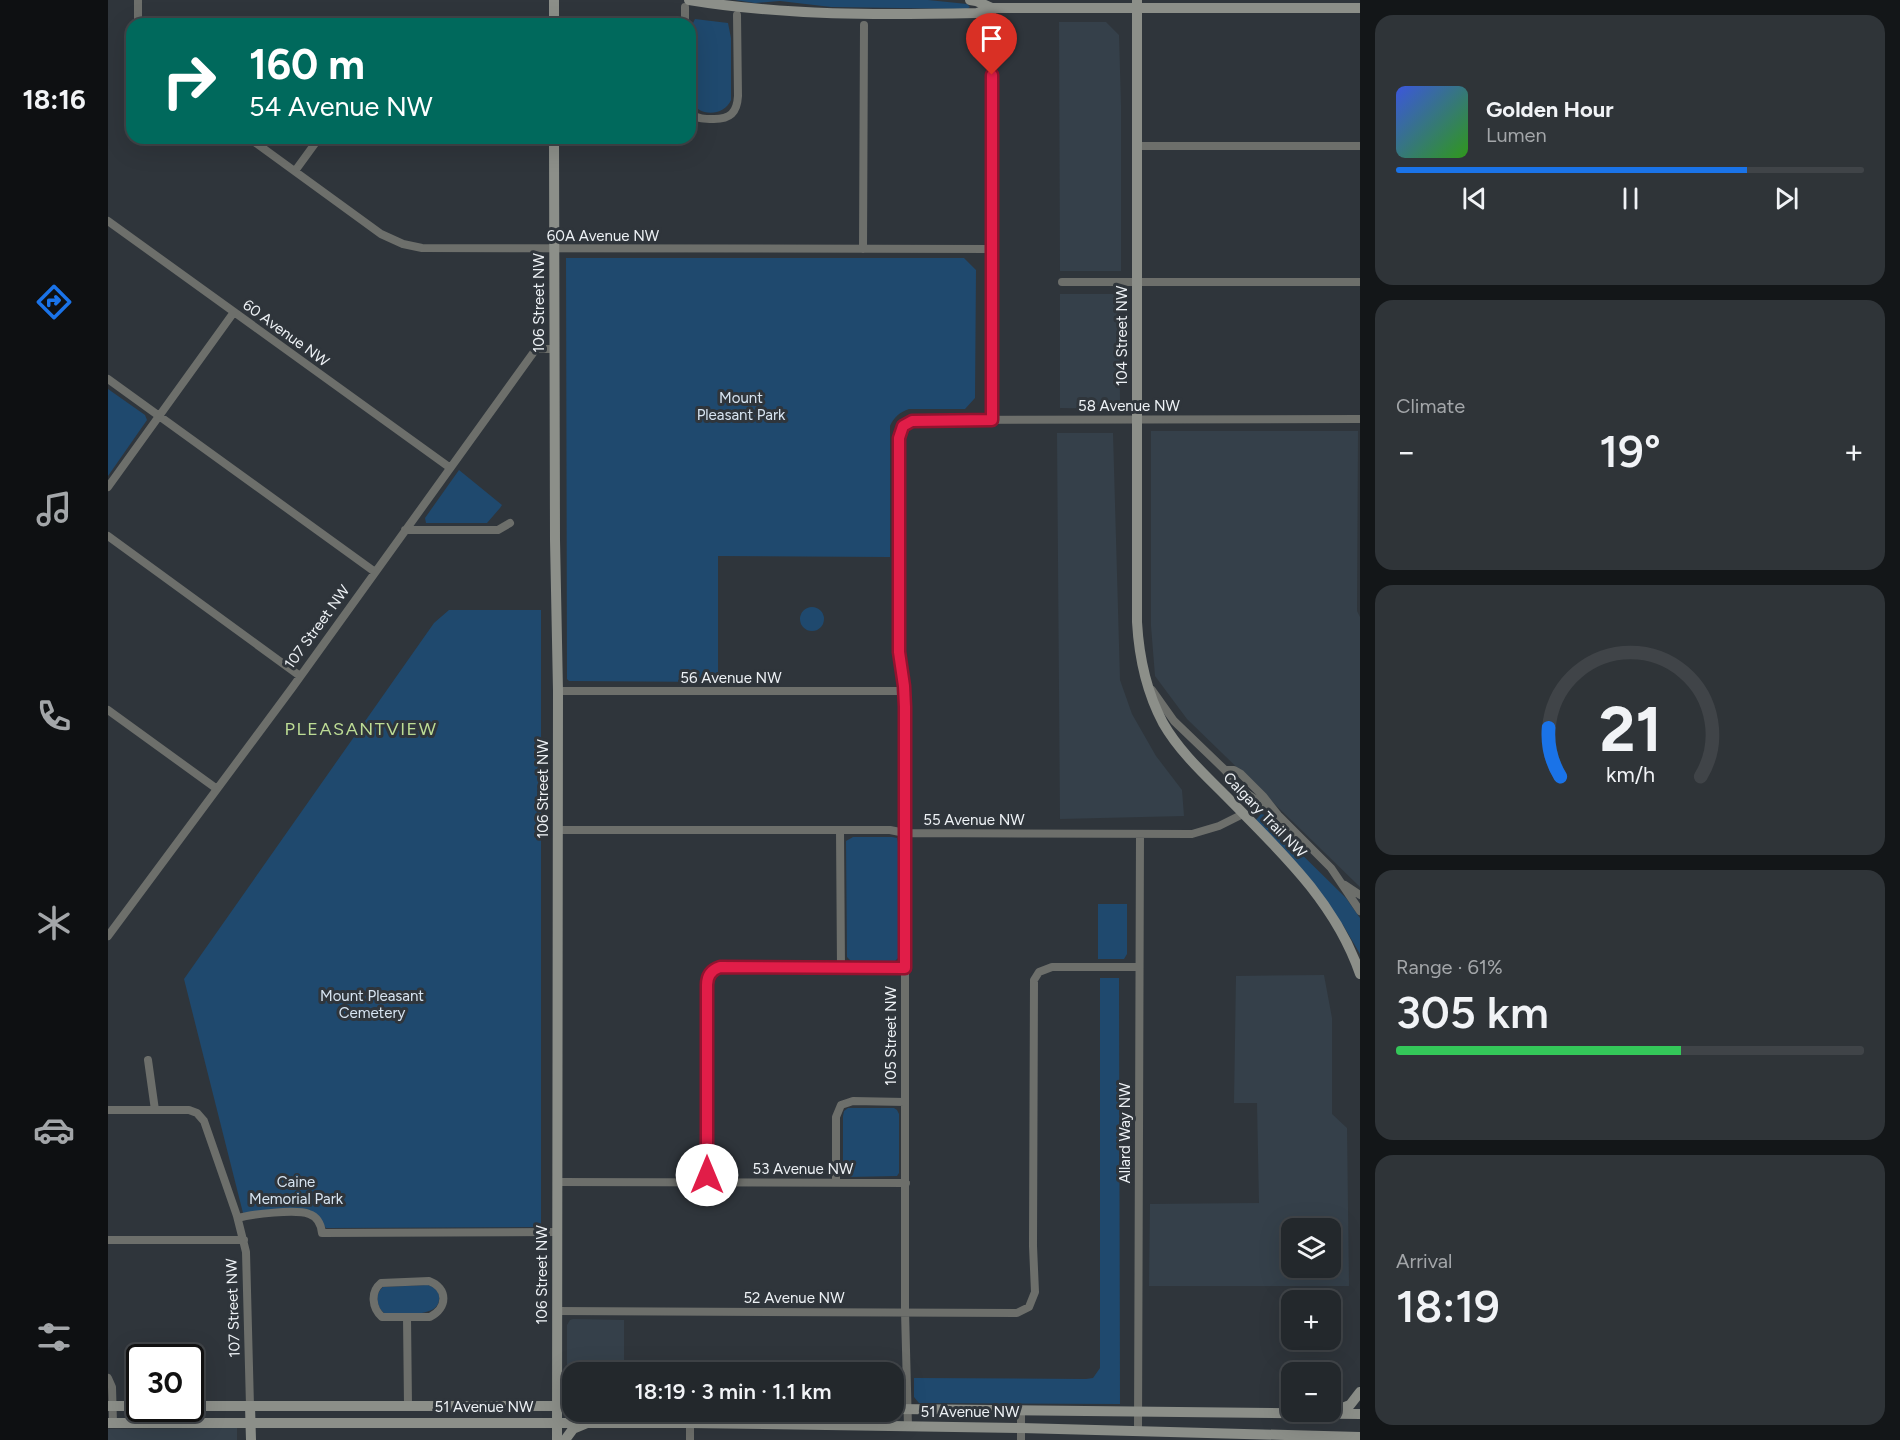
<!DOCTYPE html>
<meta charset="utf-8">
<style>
:root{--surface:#23282c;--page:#2f3438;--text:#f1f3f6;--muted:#a3a6a9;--line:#404448;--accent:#1a73e8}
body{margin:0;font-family:Figtree,sans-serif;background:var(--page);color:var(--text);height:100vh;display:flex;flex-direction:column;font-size:22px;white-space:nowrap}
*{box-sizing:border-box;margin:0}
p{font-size:20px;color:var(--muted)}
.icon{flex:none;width:33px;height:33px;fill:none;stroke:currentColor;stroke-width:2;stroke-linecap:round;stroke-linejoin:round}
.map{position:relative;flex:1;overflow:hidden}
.panel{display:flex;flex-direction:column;gap:15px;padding:15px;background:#131618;width:540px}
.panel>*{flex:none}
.top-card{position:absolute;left:18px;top:18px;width:570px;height:126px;border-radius:18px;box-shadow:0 6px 24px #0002,0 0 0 2px var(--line);background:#00695c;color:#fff;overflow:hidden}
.buttons{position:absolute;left:1173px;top:1218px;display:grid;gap:12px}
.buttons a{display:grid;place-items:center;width:60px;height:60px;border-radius:12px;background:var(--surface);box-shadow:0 6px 24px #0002,0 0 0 2px var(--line);font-size:30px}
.speed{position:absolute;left:18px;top:1344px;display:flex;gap:12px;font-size:30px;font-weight:700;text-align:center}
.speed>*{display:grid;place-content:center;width:78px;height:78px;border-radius:50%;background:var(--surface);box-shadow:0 6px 24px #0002,0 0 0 2px var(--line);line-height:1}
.speed .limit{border:3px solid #111;border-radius:9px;background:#fff;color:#111}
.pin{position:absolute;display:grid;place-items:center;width:51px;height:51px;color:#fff;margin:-62px -26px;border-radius:50% 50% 50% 0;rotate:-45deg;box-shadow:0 0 6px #0007}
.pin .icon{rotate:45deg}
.me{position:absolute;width:66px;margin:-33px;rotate:0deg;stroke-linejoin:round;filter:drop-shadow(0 0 4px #0008)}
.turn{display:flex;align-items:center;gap:21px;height:126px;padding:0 24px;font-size:27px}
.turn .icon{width:78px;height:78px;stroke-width:2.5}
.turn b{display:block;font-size:42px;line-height:51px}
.big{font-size:45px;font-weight:600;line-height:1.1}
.panel .widget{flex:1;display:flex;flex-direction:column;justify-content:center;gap:9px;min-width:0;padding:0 21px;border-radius:18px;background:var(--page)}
.panel .dial{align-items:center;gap:0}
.dial svg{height:156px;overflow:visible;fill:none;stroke:var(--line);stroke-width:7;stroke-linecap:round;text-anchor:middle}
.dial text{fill:var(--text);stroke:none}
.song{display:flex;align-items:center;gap:18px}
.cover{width:72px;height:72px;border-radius:9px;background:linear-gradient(135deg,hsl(230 70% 55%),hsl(110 70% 35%))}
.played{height:6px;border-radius:3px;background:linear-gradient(90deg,var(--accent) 75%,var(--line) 75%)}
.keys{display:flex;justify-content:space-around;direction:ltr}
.heat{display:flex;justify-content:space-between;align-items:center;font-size:33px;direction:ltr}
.charge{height:9px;border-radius:4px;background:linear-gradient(90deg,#34c759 61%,var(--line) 0)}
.trip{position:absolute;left:454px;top:1362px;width:342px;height:60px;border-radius:18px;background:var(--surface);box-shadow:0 6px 24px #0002,0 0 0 2px var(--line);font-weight:600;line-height:60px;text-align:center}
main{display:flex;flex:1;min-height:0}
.tab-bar{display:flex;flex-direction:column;width:108px;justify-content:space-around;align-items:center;background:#0e1012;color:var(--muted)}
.tab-bar .icon{width:42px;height:42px}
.tab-bar .selected{color:var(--accent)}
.tab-bar b{font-size:27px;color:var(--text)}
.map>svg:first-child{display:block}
.built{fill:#35404a;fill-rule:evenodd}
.green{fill:#1f496e}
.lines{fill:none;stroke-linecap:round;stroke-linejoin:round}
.street{stroke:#6d6f6b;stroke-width:8}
.secondary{stroke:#8c8f89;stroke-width:10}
.route-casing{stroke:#92132f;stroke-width:15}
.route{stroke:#e11d48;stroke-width:10}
.labels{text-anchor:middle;stroke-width:6;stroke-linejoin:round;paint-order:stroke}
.street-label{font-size:15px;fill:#edf1f5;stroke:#2f353b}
.park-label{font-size:15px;fill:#d7e4f1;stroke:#2f353b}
.quarter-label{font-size:18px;letter-spacing:1.5px;fill:#bddc95;stroke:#2f353b}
</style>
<main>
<nav class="tab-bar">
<b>18:16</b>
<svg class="icon selected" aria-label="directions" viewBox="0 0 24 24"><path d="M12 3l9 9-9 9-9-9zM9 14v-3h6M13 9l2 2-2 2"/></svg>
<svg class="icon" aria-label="music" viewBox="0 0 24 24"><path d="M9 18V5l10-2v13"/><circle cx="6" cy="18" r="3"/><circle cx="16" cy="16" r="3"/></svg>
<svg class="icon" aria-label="phone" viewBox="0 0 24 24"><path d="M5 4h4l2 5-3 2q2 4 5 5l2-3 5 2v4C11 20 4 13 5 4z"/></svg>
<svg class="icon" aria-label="climate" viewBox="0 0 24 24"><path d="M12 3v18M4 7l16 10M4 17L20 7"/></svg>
<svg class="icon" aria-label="car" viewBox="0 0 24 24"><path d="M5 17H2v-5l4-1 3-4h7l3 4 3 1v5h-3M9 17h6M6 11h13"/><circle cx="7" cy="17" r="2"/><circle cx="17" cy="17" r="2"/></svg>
<svg class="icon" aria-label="filters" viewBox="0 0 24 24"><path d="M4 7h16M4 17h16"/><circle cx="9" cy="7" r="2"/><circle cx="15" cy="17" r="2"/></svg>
</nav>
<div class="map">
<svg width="1252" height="1440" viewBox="0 0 1252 1440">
<rect width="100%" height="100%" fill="#2f353b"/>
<path class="built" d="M951,22h47l13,13 2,70v166h-61z
M952,294h57l2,3 1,106 -4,6 -56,-1z
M1043,431h207l-1,180 3,6v270l-173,-168 -32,-43 -4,-50z
M949,433h56l7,247 12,34 24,42 26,34 2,26 -124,3z
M1216,975l8,43v96l15,14 2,158h-200l1,-82 109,-1 -2,-100h-23l2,-127zM1184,1228h38v40h-38z
M465,1319l51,1v52h-51v20l-3,-2 -3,-6v-59l3,-5z
M129,1428v12h-129v-11z"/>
<path class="green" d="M627,0h193l39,4 3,3 -3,2 -136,-2 -51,-6 -25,2z
M587,19l33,4 3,15v62c-7,17 -34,17 -40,0l1,-75z
M458,258h398l12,12 -1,128 -10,11h-56c-9,3 -15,8 -19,17v131l-172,-1v126l-149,-1 -2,-2z
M0,389l37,26 2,5 -39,56z
M351,470l43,35 -2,3 -13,15h-61l-1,-5z
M692 619a12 12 0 1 1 24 0a12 12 0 1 1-24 0Z
M341,610h92v617l-215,1 -14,-16 -57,-1 -12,2 -59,-234 250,-356z
M1153,814l4,1 20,23 61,60 14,20v36l-17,-29 -88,-104z
M745,837h39l5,1 1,4 1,115 -5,5h-42l-5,-5 -1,-116z
M990,904h29v50l-3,5h-26z
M992,978h19l1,426 -201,-1 -5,-6v-19l172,1 7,-1 7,-10z
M740,1108h46l3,2 2,4v59l-2,3 -48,1 -6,-6v-55l1,-5z
M320,1285c7,3 12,6 11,14 0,20 -41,14 -55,14 -8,-7 -9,-20 -1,-26z"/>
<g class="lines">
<path class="street" d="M30,0v24
M884,8v412
M577,24v-17
M582,114c8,5 15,5 24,5 16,0 23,-6 24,-23l-1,-81
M141,138l132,96 22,10 19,4 570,1
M1029,146h223
M187,171l24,-33
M0,221l341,246
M755,249l1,-224
M954,282h298
M0,379l267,193
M0,487l126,-175
M297,530h93l12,-7
M0,536l192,140
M1044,690l22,31 51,49 11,16 38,26
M450,691h346
M0,710l109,79
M1117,770h9l7,4 22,22 15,19 53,53 29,43
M450,830h332l15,3 287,1 27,-8 24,-12
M732,831l1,137
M1237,885l15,10
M0,936l184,-248 244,-339h18
M40,1060l7,50
M0,1110h81l8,3 7,8 33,95 9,36 4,154
M449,1182l349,1
M728,1182v-65l5,-12 12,-4 52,1
M599,1183v-198c1,-9 4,-15 13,-18l185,1
M130,1218c14,-4 58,-9 71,-4 9,3 12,10 13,19l235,-1
M0,1240h136
M321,1281c19,7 19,27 1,36h-48c-10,-9 -12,-25 -1,-34z
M449,1311l460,2 12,-6 6,-15 -2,-46 1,-266 5,-8 13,-5h87
M299,1317l1,89
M0,1378l4,9 1,36
M913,1410v30
M800,1427l-3,-116v-604l-1,-21 -5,-34v-214c2,-13 8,-16 20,-18l441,-1
M1030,1431l2,-597
M582,1440v-28"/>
<path class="secondary" d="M446,0v24
M581,0c97,16 190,15 288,13l15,-5h368
M862,0l6,1 16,7
M1029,0v622c2,35 9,69 26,101 16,28 41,51 63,73 53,54 109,105 134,178
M446,138l1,402 3,151 -1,749
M0,1406h32
M82,1406h383
M142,1406l1,34
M786,1409l466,5
M1227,1411l15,-6 10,-13
M0,1423h582l331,5 339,9
M457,1440l8,-11 12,-5"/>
</g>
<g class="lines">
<g class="route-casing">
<path id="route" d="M599,1175v-190c0,-9 4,-15 13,-18l185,1v-261l-1,-21 -5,-34v-214l4,-12 9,-5 80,-1v-345"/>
</g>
<use href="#route" class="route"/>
</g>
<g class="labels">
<g class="street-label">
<text x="495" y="241">60A Avenue NW</text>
<text transform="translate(431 303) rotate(-90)" y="5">106 Street NW</text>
<text transform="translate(178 333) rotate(36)" y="5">60 Avenue NW</text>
<text transform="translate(1014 336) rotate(-90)" y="5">104 Street NW</text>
<text x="1021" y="411">58 Avenue NW</text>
<text transform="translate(209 627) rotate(-54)" y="5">107 Street NW</text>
<text x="623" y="683">56 Avenue NW</text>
<text transform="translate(435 789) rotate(-90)" y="5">106 Street NW</text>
<text transform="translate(1157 815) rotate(46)" y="5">Calgary Trail NW</text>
<text x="866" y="825">55 Avenue NW</text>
<text transform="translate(783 1036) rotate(-90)" y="5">105 Street NW</text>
<text transform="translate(1017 1133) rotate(-90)" y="5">Allard Way NW</text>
<text x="695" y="1174">53 Avenue NW</text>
<text transform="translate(434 1275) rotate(-90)" y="5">106 Street NW</text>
<text x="686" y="1303">52 Avenue NW</text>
<text transform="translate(125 1308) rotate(-92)" y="5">107 Street NW</text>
<text x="376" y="1412">51 Avenue NW</text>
<text x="862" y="1417">51 Avenue NW</text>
</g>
<g class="park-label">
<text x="633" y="403">Mount<tspan x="633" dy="17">Pleasant Park</tspan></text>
<text x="264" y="1001">Mount Pleasant<tspan x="264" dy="17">Cemetery</tspan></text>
<text x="188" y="1187">Caine<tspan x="188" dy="17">Memorial Park</tspan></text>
</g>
<g class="quarter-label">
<text x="253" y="735">PLEASANTVIEW</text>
</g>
</g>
</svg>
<div class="buttons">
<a><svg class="icon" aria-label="layers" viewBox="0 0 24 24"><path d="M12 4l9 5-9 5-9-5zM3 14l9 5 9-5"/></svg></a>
<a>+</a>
<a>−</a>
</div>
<div class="speed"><div class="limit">30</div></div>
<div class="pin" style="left:884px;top:75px;background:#d93025"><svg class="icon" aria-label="arrive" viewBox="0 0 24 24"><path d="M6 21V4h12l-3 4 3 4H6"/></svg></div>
<svg class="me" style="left:599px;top:1175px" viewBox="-20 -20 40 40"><circle r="19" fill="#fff"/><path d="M0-13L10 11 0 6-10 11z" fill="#e11d48"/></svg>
<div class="trip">18:19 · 3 min · 1.1 km</div>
<div class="top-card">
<div class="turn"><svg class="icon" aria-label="right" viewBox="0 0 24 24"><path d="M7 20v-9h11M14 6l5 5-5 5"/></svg><div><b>160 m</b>54 Avenue NW</div></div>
</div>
</div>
<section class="panel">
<div class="widget">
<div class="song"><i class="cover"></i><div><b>Golden Hour</b><p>Lumen</p></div></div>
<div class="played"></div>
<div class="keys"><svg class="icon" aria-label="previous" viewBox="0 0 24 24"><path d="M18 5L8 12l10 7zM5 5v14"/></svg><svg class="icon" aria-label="pause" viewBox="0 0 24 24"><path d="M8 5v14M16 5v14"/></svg><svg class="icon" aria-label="next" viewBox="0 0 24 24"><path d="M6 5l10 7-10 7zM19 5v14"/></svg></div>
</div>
<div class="widget"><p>Climate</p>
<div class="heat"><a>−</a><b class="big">19°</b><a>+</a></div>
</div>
<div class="widget dial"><svg viewBox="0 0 100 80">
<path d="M14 69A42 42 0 1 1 86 69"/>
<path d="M14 69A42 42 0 0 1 8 44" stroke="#1a73e8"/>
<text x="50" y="56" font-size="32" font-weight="700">21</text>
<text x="50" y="72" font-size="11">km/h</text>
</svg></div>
<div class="widget"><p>Range · 61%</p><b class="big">305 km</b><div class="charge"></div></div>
<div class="widget"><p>Arrival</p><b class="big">18:19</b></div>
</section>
</main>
